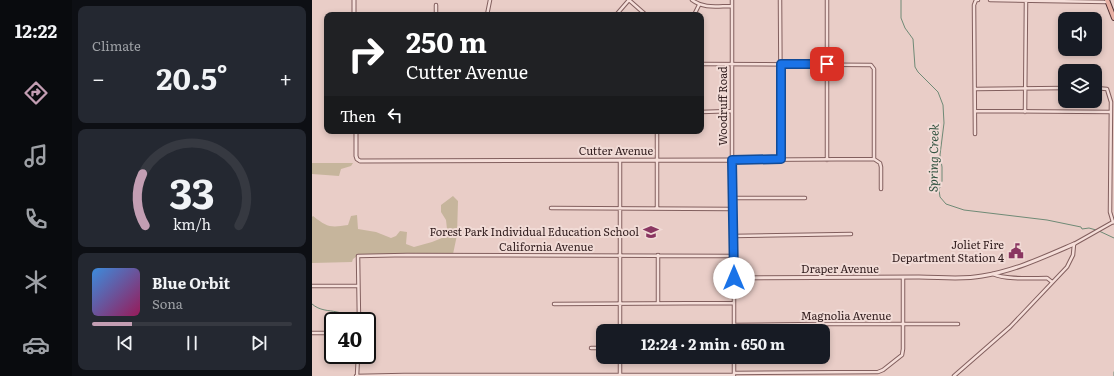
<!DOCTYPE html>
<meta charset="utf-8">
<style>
:root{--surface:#171b24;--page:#242831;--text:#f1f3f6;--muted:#9ea1a6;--line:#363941;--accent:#c39eb3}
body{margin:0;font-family:Literata,serif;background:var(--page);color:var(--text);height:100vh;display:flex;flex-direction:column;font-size:15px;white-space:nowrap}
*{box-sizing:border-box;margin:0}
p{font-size:13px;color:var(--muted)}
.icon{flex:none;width:22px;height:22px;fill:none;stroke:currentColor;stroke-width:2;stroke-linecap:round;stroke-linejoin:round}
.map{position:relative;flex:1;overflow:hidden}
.drawer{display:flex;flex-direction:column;gap:6px;padding:6px;background:#0d0f14;width:240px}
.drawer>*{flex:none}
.hud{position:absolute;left:12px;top:12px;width:380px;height:122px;border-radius:8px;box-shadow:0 2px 6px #0003;background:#202124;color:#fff;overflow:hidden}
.buttons{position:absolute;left:746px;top:12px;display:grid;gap:8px}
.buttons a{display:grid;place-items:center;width:44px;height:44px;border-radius:8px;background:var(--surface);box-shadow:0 2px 6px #0003;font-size:20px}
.speed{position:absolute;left:12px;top:312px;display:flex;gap:8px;font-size:20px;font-weight:700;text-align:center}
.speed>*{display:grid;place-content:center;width:52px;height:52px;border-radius:50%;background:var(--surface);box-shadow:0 2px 6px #0003;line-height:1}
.speed .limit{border:2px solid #111;border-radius:6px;background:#fff;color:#111}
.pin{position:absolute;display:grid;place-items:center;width:34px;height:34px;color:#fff;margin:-17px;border-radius:8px;box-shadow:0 2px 6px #0006}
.me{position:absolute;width:44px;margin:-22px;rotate:0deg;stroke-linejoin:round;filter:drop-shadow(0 0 3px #0008)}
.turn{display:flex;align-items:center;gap:14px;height:84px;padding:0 16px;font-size:18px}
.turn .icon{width:52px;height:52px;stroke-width:2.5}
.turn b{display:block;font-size:28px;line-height:34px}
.then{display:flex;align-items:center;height:38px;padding:0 16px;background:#0003;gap:8px;font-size:15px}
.big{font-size:30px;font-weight:700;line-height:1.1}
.drawer .tile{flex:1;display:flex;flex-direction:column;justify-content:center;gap:6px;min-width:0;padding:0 14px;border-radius:8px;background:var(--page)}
.drawer .dial{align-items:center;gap:0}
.dial svg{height:104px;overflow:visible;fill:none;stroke:var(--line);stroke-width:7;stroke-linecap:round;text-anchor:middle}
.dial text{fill:var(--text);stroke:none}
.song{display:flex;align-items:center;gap:12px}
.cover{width:48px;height:48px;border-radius:6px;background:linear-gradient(135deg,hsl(210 70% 55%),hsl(330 70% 35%))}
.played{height:4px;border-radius:2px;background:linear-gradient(90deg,var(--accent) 20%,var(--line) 20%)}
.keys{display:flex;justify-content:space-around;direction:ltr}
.heat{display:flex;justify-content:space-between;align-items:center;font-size:22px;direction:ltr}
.trip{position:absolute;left:284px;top:324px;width:234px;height:40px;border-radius:8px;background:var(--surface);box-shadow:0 2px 6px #0003;font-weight:700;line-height:40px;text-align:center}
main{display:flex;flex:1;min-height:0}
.dock{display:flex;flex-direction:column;width:72px;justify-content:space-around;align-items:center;background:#090b0e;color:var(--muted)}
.dock .icon{width:28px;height:28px}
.dock .on{color:var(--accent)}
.dock b{font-size:18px;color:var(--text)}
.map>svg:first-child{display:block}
.green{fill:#c6b59c}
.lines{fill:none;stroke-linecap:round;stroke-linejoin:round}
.stream{stroke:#6f8a76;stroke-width:1}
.minor-casing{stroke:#825f5e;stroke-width:4.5}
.tertiary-casing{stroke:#825f5e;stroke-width:5}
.primary-casing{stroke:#513233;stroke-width:6}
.minor{stroke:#f5ded9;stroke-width:2.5}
.tertiary{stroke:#f5ded9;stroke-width:3}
.primary{stroke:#e7afa3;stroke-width:4}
.route-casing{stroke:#114b97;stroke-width:10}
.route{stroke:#1a73e8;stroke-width:7}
.labels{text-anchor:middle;stroke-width:4;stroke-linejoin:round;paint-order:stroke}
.street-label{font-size:11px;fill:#342021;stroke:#f1dbd6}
.poi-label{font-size:11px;fill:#342021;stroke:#f1dbd6;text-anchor:end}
.water-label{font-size:12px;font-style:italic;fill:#31523f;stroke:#f1dbd6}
</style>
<main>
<nav class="dock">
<b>12:22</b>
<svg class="icon on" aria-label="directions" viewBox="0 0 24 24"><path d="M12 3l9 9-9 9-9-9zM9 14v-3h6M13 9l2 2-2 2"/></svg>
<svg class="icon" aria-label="music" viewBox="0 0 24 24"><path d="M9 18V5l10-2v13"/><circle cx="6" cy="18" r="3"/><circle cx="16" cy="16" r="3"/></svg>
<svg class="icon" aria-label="phone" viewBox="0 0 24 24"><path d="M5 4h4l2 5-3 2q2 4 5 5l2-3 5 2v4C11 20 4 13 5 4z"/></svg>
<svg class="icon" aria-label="climate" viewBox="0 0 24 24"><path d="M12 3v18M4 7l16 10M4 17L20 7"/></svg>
<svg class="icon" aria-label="car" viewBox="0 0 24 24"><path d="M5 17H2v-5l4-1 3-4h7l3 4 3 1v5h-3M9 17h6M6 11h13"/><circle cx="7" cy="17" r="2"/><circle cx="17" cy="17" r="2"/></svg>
</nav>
<section class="drawer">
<div class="tile"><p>Climate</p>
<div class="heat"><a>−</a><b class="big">20.5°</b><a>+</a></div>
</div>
<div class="tile dial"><svg viewBox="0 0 100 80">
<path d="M14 69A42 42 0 1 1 86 69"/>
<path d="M14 69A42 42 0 0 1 12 29" stroke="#c39eb3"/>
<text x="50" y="56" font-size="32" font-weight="700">33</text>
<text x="50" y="72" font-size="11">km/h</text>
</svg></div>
<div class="tile">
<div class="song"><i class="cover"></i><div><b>Blue Orbit</b><p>Sona</p></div></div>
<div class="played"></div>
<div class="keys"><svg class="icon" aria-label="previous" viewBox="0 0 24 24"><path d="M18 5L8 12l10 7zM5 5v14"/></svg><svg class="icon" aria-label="pause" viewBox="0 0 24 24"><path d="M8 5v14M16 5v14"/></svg><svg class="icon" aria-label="next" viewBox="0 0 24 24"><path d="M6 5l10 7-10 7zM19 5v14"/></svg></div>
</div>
</section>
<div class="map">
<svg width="802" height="376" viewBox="0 0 802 376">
<rect width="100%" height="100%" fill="#e9cdc7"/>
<path class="green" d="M0,163h41l-2,3 -10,3 -2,7 -27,-2z
M141,196l5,5 -1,34 -4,19h-93l-7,5 -1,3 -40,1v-46l1,-1c14,11 17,12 35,9l3,-9 6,-1 1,14 18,3 15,6 5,-2 4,-5 7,1 -1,12 8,3 18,-5 10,-4 5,-9 -1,-9 -5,-8v-7z"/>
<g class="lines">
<path class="stream" d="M589,0v18l4,10 8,11 2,28 3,5 20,20 5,13 1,18 -4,32 2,12v14l-3,9 1,7 6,7 18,6 83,10 34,7 1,2 7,-1 7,2
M787,231l15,7
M0,304c8,7 16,6 25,8 6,1 14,3 19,6
M802,376v-4"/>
<g class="minor-casing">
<path id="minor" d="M380,0c12,9 25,6 40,6
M420,0v160l142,-1
M468,0l1,159
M515,0v160
M678,0l117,2
M124,15v-10
M175,15l3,-15
M304,15l13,-15 17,15
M382,15l5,-10
M389,64l170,1 3,4v90l6,4 1,4v22
M664,89l89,-1
M663,111l136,1
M389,112l31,-1
M713,112l1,-111
M345,131v77
M663,134l-1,-129 2,-5h2
M421,198h72
M239,208l182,1
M421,236l118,-2
M681,274c13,6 39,4 54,4l5,4
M422,278v53
M0,286h46
M346,303v-48
M242,304l179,-1
M47,321l-1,-65 49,-1 326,1
M422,325l84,-1h140
M308,331v-171
M0,333h21
M279,348h12
M422,357v17
M422,373l144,-1 5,-2 19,-15 1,-6v-71
M44,376l48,-1h330
M45,376l1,-21
M308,376v-19
M642,376l56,-49 57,-60 6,-12 1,-11 39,-22 -3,-10 1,-110 -4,-13 -12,-1"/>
</g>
<g class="tertiary-casing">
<path id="tertiary" d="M42,0v15
M44,131v25l1,3 3,2 372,-1 2,118c61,0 123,-1 185,-1 21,0 43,3 63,-1 32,-5 62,-19 92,-32
M801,222h1"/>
</g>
<g class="primary-casing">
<path id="primary" d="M795,0l7,18"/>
</g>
<use href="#minor" class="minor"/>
<use href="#tertiary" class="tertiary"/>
<use href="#primary" class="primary"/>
</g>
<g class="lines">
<g class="route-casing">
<path id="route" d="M422,278l-2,-118 49,-1v-95h46"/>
</g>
<use href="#route" class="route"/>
</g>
<defs>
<g id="school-bare" transform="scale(1.2)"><path d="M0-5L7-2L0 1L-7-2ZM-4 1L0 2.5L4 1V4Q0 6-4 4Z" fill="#8a3661" stroke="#f1dbd6" stroke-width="2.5" paint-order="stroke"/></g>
<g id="civic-bare" transform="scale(1.2)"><path d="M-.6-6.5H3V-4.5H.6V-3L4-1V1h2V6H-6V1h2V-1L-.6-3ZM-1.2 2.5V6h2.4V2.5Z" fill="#8a3661" stroke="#f1dbd6" stroke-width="2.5" paint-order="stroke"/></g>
</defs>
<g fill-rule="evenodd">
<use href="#school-bare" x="339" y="232"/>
<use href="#civic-bare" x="704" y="251"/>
</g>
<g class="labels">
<g class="street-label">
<text transform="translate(411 106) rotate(-90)" y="4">Woodruff Road</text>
<text x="304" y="155">Cutter Avenue</text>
<text x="234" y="251">California Avenue</text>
<text x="528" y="273">Draper Avenue</text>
<text x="534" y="320">Magnolia Avenue</text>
</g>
<g class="poi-label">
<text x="327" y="236">Forest Park Individual Education School</text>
<text x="692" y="249">Joliet Fire<tspan x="692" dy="13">Department Station 4</tspan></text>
</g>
<g class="water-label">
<text transform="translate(622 158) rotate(-89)" y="4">Spring Creek</text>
</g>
</g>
</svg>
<div class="buttons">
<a><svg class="icon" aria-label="sound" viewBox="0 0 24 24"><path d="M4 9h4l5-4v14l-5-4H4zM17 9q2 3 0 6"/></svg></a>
<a><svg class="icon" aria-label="layers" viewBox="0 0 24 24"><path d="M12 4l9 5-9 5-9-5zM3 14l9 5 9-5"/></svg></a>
</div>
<div class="speed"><div class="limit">40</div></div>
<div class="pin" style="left:515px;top:64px;background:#d93025"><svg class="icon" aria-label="arrive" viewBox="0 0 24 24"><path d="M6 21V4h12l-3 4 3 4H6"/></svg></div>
<svg class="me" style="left:422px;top:278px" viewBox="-20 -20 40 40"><circle r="19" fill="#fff"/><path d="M0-13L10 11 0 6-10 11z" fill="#1a73e8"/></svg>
<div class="trip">12:24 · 2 min · 650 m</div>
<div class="hud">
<div class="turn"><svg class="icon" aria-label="right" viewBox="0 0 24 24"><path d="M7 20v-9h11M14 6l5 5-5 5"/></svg><div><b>250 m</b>Cutter Avenue</div></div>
<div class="then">Then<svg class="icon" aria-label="left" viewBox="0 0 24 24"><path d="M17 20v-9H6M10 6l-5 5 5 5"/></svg></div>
</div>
</div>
</main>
